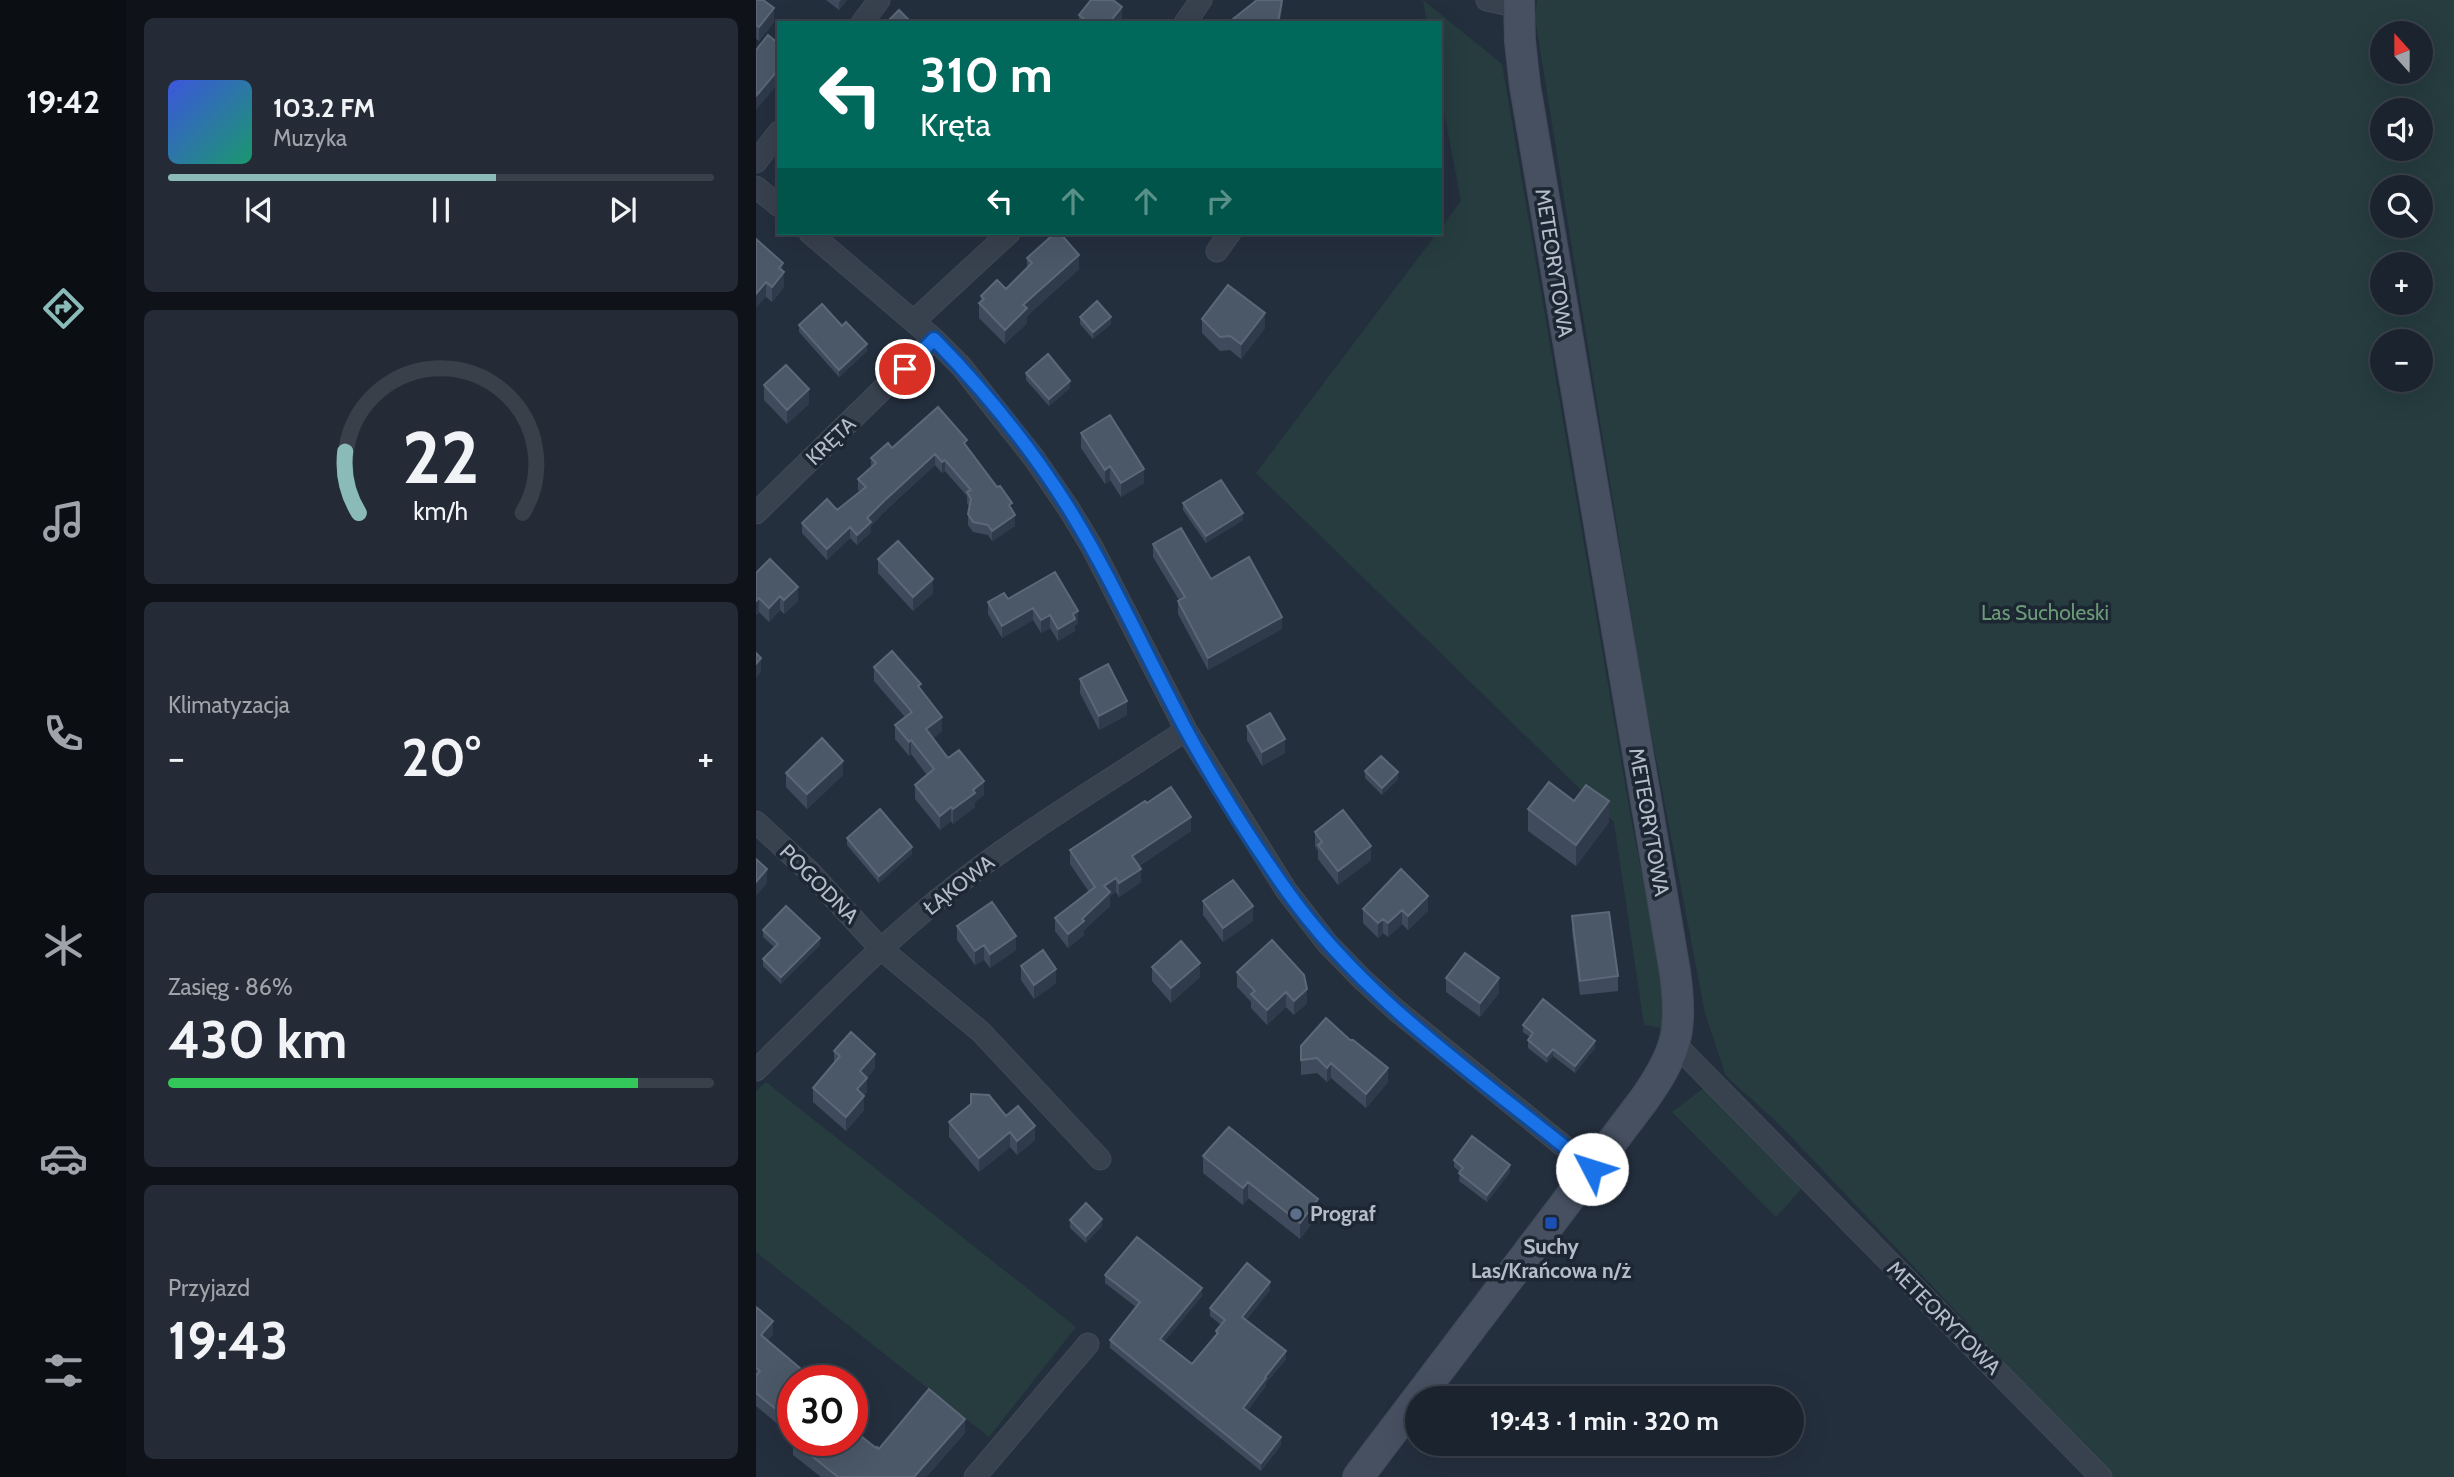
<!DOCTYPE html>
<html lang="pl">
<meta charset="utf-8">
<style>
:root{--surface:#1b232e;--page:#242b36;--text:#f1f3f6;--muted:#a0a4aa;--line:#39404a;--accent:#8bbbb9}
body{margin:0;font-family:Cabin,sans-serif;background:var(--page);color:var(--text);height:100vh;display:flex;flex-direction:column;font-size:26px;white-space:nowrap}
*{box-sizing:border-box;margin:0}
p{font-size:23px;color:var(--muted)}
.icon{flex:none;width:38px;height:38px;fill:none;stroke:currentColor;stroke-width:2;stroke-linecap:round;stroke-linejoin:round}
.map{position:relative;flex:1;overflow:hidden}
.details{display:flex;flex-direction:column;gap:18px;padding:18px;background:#0f1319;width:630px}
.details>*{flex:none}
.guide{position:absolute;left:21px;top:21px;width:665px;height:214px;border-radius:0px;box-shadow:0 7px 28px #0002,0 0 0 2px var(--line);background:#00695c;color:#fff;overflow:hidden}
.needle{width:46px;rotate:339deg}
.buttons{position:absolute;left:1614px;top:21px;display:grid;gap:14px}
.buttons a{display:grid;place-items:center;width:63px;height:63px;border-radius:50%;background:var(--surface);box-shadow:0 7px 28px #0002,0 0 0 2px var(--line);font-size:35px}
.speed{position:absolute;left:21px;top:1365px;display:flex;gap:14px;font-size:35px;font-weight:700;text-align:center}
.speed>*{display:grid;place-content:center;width:91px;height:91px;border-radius:50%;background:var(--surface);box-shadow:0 7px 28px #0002,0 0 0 2px var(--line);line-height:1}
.speed .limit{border:10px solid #d22;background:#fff;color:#111}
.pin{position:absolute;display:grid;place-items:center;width:60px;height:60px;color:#fff;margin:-30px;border:4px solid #fff;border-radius:50%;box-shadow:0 2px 7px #0007}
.me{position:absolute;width:77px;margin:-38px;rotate:310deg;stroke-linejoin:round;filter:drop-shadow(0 0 5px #0008)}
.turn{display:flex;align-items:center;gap:24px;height:147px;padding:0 28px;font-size:32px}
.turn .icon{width:91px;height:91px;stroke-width:2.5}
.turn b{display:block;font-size:49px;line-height:60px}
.lanes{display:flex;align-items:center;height:66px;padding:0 28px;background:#0003;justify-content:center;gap:35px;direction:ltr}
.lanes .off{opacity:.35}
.big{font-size:52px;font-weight:700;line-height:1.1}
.details .card{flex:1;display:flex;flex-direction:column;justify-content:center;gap:10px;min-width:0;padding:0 24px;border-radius:10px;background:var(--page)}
.details .dial{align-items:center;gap:0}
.dial svg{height:182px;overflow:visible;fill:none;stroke:var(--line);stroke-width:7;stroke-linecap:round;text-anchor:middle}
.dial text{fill:var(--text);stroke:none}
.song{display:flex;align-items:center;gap:21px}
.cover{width:84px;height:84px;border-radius:10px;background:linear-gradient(135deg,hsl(230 70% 55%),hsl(160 70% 35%))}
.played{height:7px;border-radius:4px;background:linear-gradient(90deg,var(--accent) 60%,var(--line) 60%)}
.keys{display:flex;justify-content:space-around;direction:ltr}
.heat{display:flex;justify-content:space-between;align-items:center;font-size:38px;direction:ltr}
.charge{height:10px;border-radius:5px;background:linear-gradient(90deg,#34c759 86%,var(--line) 0)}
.trip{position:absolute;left:649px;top:1386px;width:399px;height:70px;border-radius:35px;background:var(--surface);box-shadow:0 7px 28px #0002,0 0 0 2px var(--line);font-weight:700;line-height:70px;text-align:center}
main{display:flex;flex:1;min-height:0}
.tabs{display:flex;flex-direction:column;width:126px;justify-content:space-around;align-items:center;background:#0b0e12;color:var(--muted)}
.tabs .icon{width:49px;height:49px}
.tabs .selected{color:var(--accent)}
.tabs b{font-size:32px;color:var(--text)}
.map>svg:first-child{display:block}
.green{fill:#263c3f;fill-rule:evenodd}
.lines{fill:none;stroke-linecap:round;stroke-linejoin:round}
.street-casing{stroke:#414a57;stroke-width:23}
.secondary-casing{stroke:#414a57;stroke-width:32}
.street{stroke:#38414e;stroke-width:21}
.secondary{stroke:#465061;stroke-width:30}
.wall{fill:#3f4b5c}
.shaded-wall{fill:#2f3b4b}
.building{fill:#4b5868;stroke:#5c6777;stroke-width:2}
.route-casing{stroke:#114b97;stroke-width:18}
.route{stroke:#1a73e8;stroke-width:12}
.service-dot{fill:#5c6f8a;stroke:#1d2633;stroke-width:2.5}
.transit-dot{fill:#1a4fb4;stroke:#1d2633;stroke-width:2.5}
.labels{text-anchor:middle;stroke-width:7;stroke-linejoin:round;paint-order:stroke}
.street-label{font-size:21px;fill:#b4bcc9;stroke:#1d2633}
.park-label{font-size:21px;fill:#6b9a76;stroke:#1d2633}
.poi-label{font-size:21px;font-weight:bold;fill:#b4bcc9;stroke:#1d2633;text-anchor:start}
</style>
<main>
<nav class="tabs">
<b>19:42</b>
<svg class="icon selected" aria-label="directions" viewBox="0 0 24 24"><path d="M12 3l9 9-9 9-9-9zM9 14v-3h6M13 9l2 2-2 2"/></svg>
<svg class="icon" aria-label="music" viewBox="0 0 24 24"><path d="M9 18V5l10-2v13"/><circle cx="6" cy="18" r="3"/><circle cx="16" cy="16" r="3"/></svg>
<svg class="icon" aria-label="phone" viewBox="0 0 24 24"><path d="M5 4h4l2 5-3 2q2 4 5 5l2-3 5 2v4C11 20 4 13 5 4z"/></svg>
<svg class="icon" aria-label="climate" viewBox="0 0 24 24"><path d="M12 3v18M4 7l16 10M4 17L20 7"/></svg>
<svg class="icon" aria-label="car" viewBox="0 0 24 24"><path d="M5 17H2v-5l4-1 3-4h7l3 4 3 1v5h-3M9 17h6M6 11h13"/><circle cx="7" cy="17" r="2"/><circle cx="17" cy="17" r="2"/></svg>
<svg class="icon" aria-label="filters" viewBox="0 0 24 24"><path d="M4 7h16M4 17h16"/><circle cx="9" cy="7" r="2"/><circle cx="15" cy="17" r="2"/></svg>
</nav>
<section class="details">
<div class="card">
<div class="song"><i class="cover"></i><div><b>103.2 FM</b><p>Muzyka</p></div></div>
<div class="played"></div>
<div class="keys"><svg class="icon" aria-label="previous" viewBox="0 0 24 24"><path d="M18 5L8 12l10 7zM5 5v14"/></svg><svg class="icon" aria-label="pause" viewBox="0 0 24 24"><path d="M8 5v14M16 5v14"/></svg><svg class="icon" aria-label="next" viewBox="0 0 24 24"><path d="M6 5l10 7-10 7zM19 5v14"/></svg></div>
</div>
<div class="card dial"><svg viewBox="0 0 100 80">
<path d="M14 69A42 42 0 1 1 86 69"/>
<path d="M14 69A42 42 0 0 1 8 42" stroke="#8bbbb9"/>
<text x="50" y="56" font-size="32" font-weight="700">22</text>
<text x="50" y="72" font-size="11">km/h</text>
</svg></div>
<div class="card"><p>Klimatyzacja</p>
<div class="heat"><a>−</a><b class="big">20°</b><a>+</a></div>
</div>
<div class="card"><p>Zasięg · 86%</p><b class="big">430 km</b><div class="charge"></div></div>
<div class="card"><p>Przyjazd</p><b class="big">19:43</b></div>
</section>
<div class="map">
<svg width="1698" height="1477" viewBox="0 0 1698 1477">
<rect width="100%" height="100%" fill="#242f3e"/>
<path class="green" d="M667,0l79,64 129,755 31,156 5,54 -23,-4 -30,-203 -358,-349 181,-240h3v-4l21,-28 -21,-110v-68h-13z
M781,0h917v1477h-341l-333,-352 -54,-49 -21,-63 -59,-307 -111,-688zM1626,33h38v39h-38zM1626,110h38v39h-38zM1626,187h38v39h-38zM1626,264h38v39h-38zM1626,341h38v39h-38z
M10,1082l310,245 -87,110 -233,-185v-161z
M948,1088l103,95 -31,34 -104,-105z"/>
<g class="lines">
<g class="street-casing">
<path id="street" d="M731,0l32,7
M106,23l17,-23
M429,23l16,-23
M0,162l23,-30
M0,187l23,19
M54,233l124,106 27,27 73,92 35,51 23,38 94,183 100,160 41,53 35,36 34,31 196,159
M461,251l13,-18
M158,321l95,-88
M0,513l178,-174
M0,822l54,50 70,76 101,84 119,127
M919,1044l426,433
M0,1070c60,-58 118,-119 183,-171 77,-63 164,-114 247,-169
M219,1477l113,-133"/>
</g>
<g class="secondary-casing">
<path id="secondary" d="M602,1477l285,-376c34,-48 40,-70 32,-129l-150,-886 -5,-45 -1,-41"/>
</g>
<use href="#street" class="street"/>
<use href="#secondary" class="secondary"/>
</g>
<path class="wall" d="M0,0l18,22 -15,19 -3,-2z
M70,0h21l-8,10z
M323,15l43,6 -1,2h-42z
M0,239l27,33 1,15 -12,15 -6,-5z
M271,258l52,11 -52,47v7l-22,21 -26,-26v-15l2,-2v-5l25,-7 21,-21z
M324,317l31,7 -18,15 -13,-15z
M446,319l63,9 -24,31 -11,-9 -10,1 -18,-18z
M43,325l68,26 -28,26 -40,-45z
M270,373l44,15 -21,18 -23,-26z
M8,385l45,19 -22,20 -23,-24z
M325,433l63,50 -23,14 -11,-17 -5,4 -24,-36z
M211,446l45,63 3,17 -23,15 -4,-6 -15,-3 -5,-7v-11l2,-7 -3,-4v-7l-22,-25 -3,2 -7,-8 -51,47 -13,14v6l-14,13 -7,-7 -23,22 -25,-27v-10l35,-13 23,-19 -2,-1v-11l13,-12v-9l21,-10z
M427,503l60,17 -37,23 -23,-33z
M397,544l58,35 71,50 -74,41 -30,-56v-13l1,-1 -26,-43z
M122,559l55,34 -20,18 -35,-38z
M0,573l42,28 -14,13 -4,-4 -11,12 -10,-10 -3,3z
M252,599l70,25 -3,1v6l-17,10 -8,-13 -9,5 -8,-13 -31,18 -14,-24v-12z
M118,667l47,22 21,42 -9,7 15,20 36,37 -9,7v5l-22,17 -2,-3 -11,9 -25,-31v-14l12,-10 -16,-21 -2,2 -14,-17v-14l10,-8 -31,-36z
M324,679l47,36 -28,15 -19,-37z
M491,726l38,27 -23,13 -15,-26z
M609,771l33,8 -16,16 -17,-17z
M30,773l57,2 -36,34 -21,-22z
M818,801l35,21 -33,44 -48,-35v-22z
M391,803l44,28 -52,35 2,16 -22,15 -3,-5 -6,4v10l-26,24v5l-16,13 -13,-17v-13l34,-26 -19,-28v-14z
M559,832l56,28 -33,25 -20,-26v-8l-3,-5z
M91,838l65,16 -33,29 -32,-38z
M447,901l50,20 -30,21 -20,-27z
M607,909l65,2 -20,19 -6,-6 -14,13 -5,-4 -5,5 -15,-15z
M816,916l46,60v15l-38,4 -8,-64z
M201,926l59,24 -26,18 -6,-8 -9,5 -18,-25z
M7,930l57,15 -39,39 -18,-18v-7l11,-12 -11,-10z
M516,940l35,63 -13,12 -8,-8 -19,18 -16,-17v-6l-14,-15v-15z
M265,966l35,17 -22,16 -13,-19z
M396,967l48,10 -29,26 -19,-22z
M690,978l53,15 -19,24 -34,-25z
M767,1025l72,23 -20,25 -22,-17 -6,7 -19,-15v-8l2,-3 -7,-5z
M545,1046l87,36 -22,26 -35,-30 -4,4 -10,-9 -16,2z
M78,1051l41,17 -8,10v14l-3,4v14l-18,21 -33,-29v-14l21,-25z
M250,1116l29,24 -18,15 -7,-8 -31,25 -30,-35v-15z
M447,1156l115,59 -18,24 -52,-41 -5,7 -40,-32z
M698,1160l56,12 -23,30 -28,-21 1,-9 -6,-5z
M314,1220l32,6 -16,17 -16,-15z
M349,1275l97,21 -38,46 28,22 24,-29v-4l5,-6 -11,-9v-8l60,-18 -24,30 40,39 -20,24v3l-19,25 34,34 -20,26 -151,-123v-8l26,-33 -31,-24z
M0,1307l17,27 -6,7 47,40h-21v56l-37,-31z
M209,1433l-39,44h-105l-28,-22v-14l86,8z"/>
<path class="shaded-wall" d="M85,0h6l-8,10v-7z
M526,0h1v4l-3,19h-2z
M366,7v14l-1,2h-12z
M18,8v14l-15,19v-14z
M23,69v14l-23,27v-14z
M323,255v14l-52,47v7l-22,21v-14l18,-25z
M27,263l1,24 -12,15v-15l7,-19z
M10,282v15l-10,11v-14z
M509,313v15l-24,31v-15z
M355,317v7l-18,15v-7z
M111,344v7l-28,26v-7z
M314,381v7l-21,18v-7z
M53,389v15l-22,20v-14z
M179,454v11l-51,47 -13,14v6l-14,13v-10l10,-17 17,-17z
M189,460v11l-3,2v-11z
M354,466v14l-5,4v-14z
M388,469v14l-23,14v-14z
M487,513v7l-37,23v-7z
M259,515v11l-23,15v-10z
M94,527v11l-23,22v-11z
M177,579v14l-20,18v-14z
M42,587v14l-14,13v-14z
M24,596v14l-11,12v-14z
M3,598v14l-3,3v-14z
M277,608v12l-31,18v-12z
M322,611v13l-3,1v6l-17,10v-12l15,-15z
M294,615v13l-9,5v-13z
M526,617v12l-74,41v-12z
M5,658v14l-5,6v-14z
M371,701v14l-28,15v-14z
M186,717v14l-16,12v-14z
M529,739v14l-23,13v-14z
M155,740v14l-2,2v-14z
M87,761v14l-36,34v-15z
M642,772v7l-16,16v-7z
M228,781v14l-9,7v5l-22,17v-15l20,-19z
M853,801v21l-33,44v-21z
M195,807v14l-11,9v-14z
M435,817v14l-59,39v-14z
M615,846v14l-33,25v-14z
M156,847v7l-33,29v-7z
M11,869v14l-11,13v-14z
M385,869v13l-22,15v-14z
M360,878v14l-6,4v10l-26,24v5l-16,13v-14l14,-15 22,-33z
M672,896v15l-20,19v-14z
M497,906v15l-30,21v-14z
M646,910v14l-14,13v-14z
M627,919v14l-5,5v-15z
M260,936v14l-26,18v-14z
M64,938v7l-39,39v-7z
M228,945v15l-9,5v-14z
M444,963v14l-29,26v-15z
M300,969v14l-22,16v-14z
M743,978v15l-19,24v-14z
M551,989v14l-13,12v-14z
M530,992v15l-19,18v-15z
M839,1041v7l-20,25v-7z
M797,1049v7l-6,7v-7z
M119,1054v14l-13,16 5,-6v14l-10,12v-15l3,-18z
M575,1063v15l-4,4v-14z
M632,1068v14l-22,26v-14z
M108,1096v14l-18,21v-14z
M279,1126v14l-18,15v-14z
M254,1132v15l-31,25v-14z
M754,1165v7l-23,30v-7z
M492,1182v16l-5,7v-17z
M562,1199v16l-18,24v-16z
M346,1219v7l-16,17v-7z
M514,1282v8l-28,34v-7z
M446,1288v8l-42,51v-8z
M17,1321v13l-12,15v-14z
M530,1351v8l-20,24v3l-23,30v-8l22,-31z
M209,1419v14l-39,44h-12z
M525,1437v8l-20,26v-8z"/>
<path class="building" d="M0,0h7l11,8 -15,19 -3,-2z
M335,0h22l9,7 -13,16h-20l-10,-8z
M501,0h25l-4,23h-50z
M143,10l13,13h-26z
M12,35l11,9v25l-23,27v-46z
M299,233h5l19,22 -56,50 4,3 -22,22 -26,-27 5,-4 -3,-3 16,-16 9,9 26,-26 -5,-5z
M0,239l27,24 -4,5 5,4 -12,15 -6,-5 -10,12z
M472,285l37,28 -24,31 -11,-8 -10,1 -18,-18z
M341,301l14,16 -18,15 -13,-15z
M66,304l20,22 4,-4 21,22 -28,26 -40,-45z
M292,354l22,27 -21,18 -23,-26z
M30,365l23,24 -22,21 -23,-25z
M182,407l29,33 -3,3 33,44 3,-1 12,17 -3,2 6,10 -23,16 -4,-6 -15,-3 -5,-8 3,-15 -4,-7 4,-2 -26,-30 -3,2 -7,-8 -51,47 -17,17 4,4 -14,13 -7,-8 -23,22 -25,-26 25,-24 10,11 29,-23 -8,-8 18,-16 -5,-5 17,-15 4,5z
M354,415l34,54 -23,14 -11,-17 -5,4 -24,-37z
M465,480l22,33 -37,23 -23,-33z
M425,528l30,51 38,-22 33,60 -74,41 -30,-57 7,-4 -32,-53z
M142,541l35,38 -20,18 -35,-38z
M14,559l28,28 -14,13 -4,-4 -11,12 -10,-10 -3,3v-28z
M299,572l23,39 -5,3 2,5 -17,10 -8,-14 -9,5 -8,-12 -31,18 -14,-24 16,-9 4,6z
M136,651l29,33 -3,2 24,31 -16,12 22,29 11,-8 25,31 -11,9 2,3 -22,16 -2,-2 -11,9 -25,-31 19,-16 -23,-29 -2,2 -14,-17 17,-13 -38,-45z
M0,653l5,5 -5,6z
M352,664l19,37 -28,15 -19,-37z
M514,713l15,26 -23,13 -15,-26z
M66,738l21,23 -36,33 -21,-21z
M625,756l17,16 -16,16 -17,-17z
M793,782l25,19 12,-16 23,16 -33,44 -48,-36z
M415,787l20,30 -59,39 9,13 -22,14 -3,-5 -12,8 6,6 -28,27 2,2 -16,13 -13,-16 40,-31 -25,-37 75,-49 2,2z
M124,809l32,38 -33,29 -32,-38z
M587,810l28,36 -33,25 -20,-26 4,-3 -7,-10z
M0,859l11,10 -11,13z
M645,869l27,27 -20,20 -6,-6 -14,13 -5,-4 -5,4 -15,-14z
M477,880l20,26 -30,22 -20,-27z
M236,902l24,34 -26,18 -6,-9 -9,6 -18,-25z
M30,906l34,32 -39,39 -18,-18 15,-15 -15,-14z
M853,912l9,64 -38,5 -8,-65z
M516,940l32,35 3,14 -13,12 -8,-9 -19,18 -16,-16 4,-3 -18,-19z
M425,941l19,22 -29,25 -19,-21z
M287,950l13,19 -22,16 -13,-19z
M709,953l34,25 -19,25 -34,-25z
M787,999l52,42 -20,25 -22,-17 -6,7 -19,-16 5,-7 -10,-8z
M570,1018l24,22h3l35,28 -22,26 -35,-31 -4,5 -10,-10 -16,2v-14z
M95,1032l24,22 -15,17 7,7 -10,11 7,7 -18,21 -33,-29 27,-32 -6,-5z
M215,1094l18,1 17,21 12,-10 17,20 -18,15 -7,-9 -31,26 -30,-36 22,-18z
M473,1127l89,72 -18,24 -52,-41 -5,6 -40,-32z
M716,1136l38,29 -23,30 -28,-22 4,-5 -9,-8z
M330,1203l16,16 -16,17 -16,-16z
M381,1237l65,51 -42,51 32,25 26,-31 -2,-2 9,-11 -15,-12 37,-45 23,19 -28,35 44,34 -21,26 1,1 -23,30 38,29 -20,26 -151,-123 30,-38 -35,-27z
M0,1307l17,14 -12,14 53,45 -1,1h-20v42l-37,-30v-18l4,-4 -4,-3z
M173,1389l36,30 -51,58h-76l-45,-36 59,-1v-11l24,19 1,-1 2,2z"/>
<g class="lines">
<g class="route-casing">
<path id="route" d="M149,369l29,-30c51,52 99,111 137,173 42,69 75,143 113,214 30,56 66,113 103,165 80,113 199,190 305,278"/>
</g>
<use href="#route" class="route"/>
</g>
<circle class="service-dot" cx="540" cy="1214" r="7"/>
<rect class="transit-dot" x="788" y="1216" width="14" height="14" rx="3.5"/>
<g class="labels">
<g class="street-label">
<text transform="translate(798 263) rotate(81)" y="7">METEORYTOWA</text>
<text transform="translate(75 441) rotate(-44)" y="7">KRĘTA</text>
<text transform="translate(893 822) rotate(80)" y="7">METEORYTOWA</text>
<text transform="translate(63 884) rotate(45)" y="7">POGODNA</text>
<text transform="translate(203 885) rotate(-38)" y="7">ŁĄKOWA</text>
<text transform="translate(1188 1318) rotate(45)" y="7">METEORYTOWA</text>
</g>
<g class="park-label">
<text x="1289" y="620">Las Sucholeski</text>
</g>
<g class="poi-label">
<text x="554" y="1221">Prograf</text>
<text x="795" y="1254" text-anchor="middle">Suchy<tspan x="795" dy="24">Las/Krańcowa n/ż</tspan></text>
</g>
</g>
</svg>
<div class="buttons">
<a><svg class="needle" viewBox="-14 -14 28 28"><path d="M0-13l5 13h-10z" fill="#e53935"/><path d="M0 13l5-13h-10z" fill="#a0a4aa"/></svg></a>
<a><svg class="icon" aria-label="sound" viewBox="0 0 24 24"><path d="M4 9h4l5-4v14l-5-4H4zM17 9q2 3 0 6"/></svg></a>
<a><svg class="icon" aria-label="search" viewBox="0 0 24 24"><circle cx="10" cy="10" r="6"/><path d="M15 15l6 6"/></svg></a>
<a>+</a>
<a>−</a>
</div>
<div class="speed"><div class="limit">30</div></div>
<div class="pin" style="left:149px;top:369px;background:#d93025"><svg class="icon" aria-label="arrive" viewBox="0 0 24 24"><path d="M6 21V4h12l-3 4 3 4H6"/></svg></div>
<svg class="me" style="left:836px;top:1169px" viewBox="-20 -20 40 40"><circle r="19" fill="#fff"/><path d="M0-13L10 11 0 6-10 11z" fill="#1a73e8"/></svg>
<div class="trip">19:43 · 1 min · 320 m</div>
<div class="guide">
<div class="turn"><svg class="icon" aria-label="left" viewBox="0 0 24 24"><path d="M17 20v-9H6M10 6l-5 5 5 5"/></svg><div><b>310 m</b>Kręta</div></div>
<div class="lanes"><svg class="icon" aria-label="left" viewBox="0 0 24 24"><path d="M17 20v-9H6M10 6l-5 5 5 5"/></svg><svg class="icon off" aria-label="ahead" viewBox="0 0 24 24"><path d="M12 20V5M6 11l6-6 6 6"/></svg><svg class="icon off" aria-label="ahead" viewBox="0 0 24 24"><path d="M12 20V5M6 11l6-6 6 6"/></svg><svg class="icon off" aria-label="right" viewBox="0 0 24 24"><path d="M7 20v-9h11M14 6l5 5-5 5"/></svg></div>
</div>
</div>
</main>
